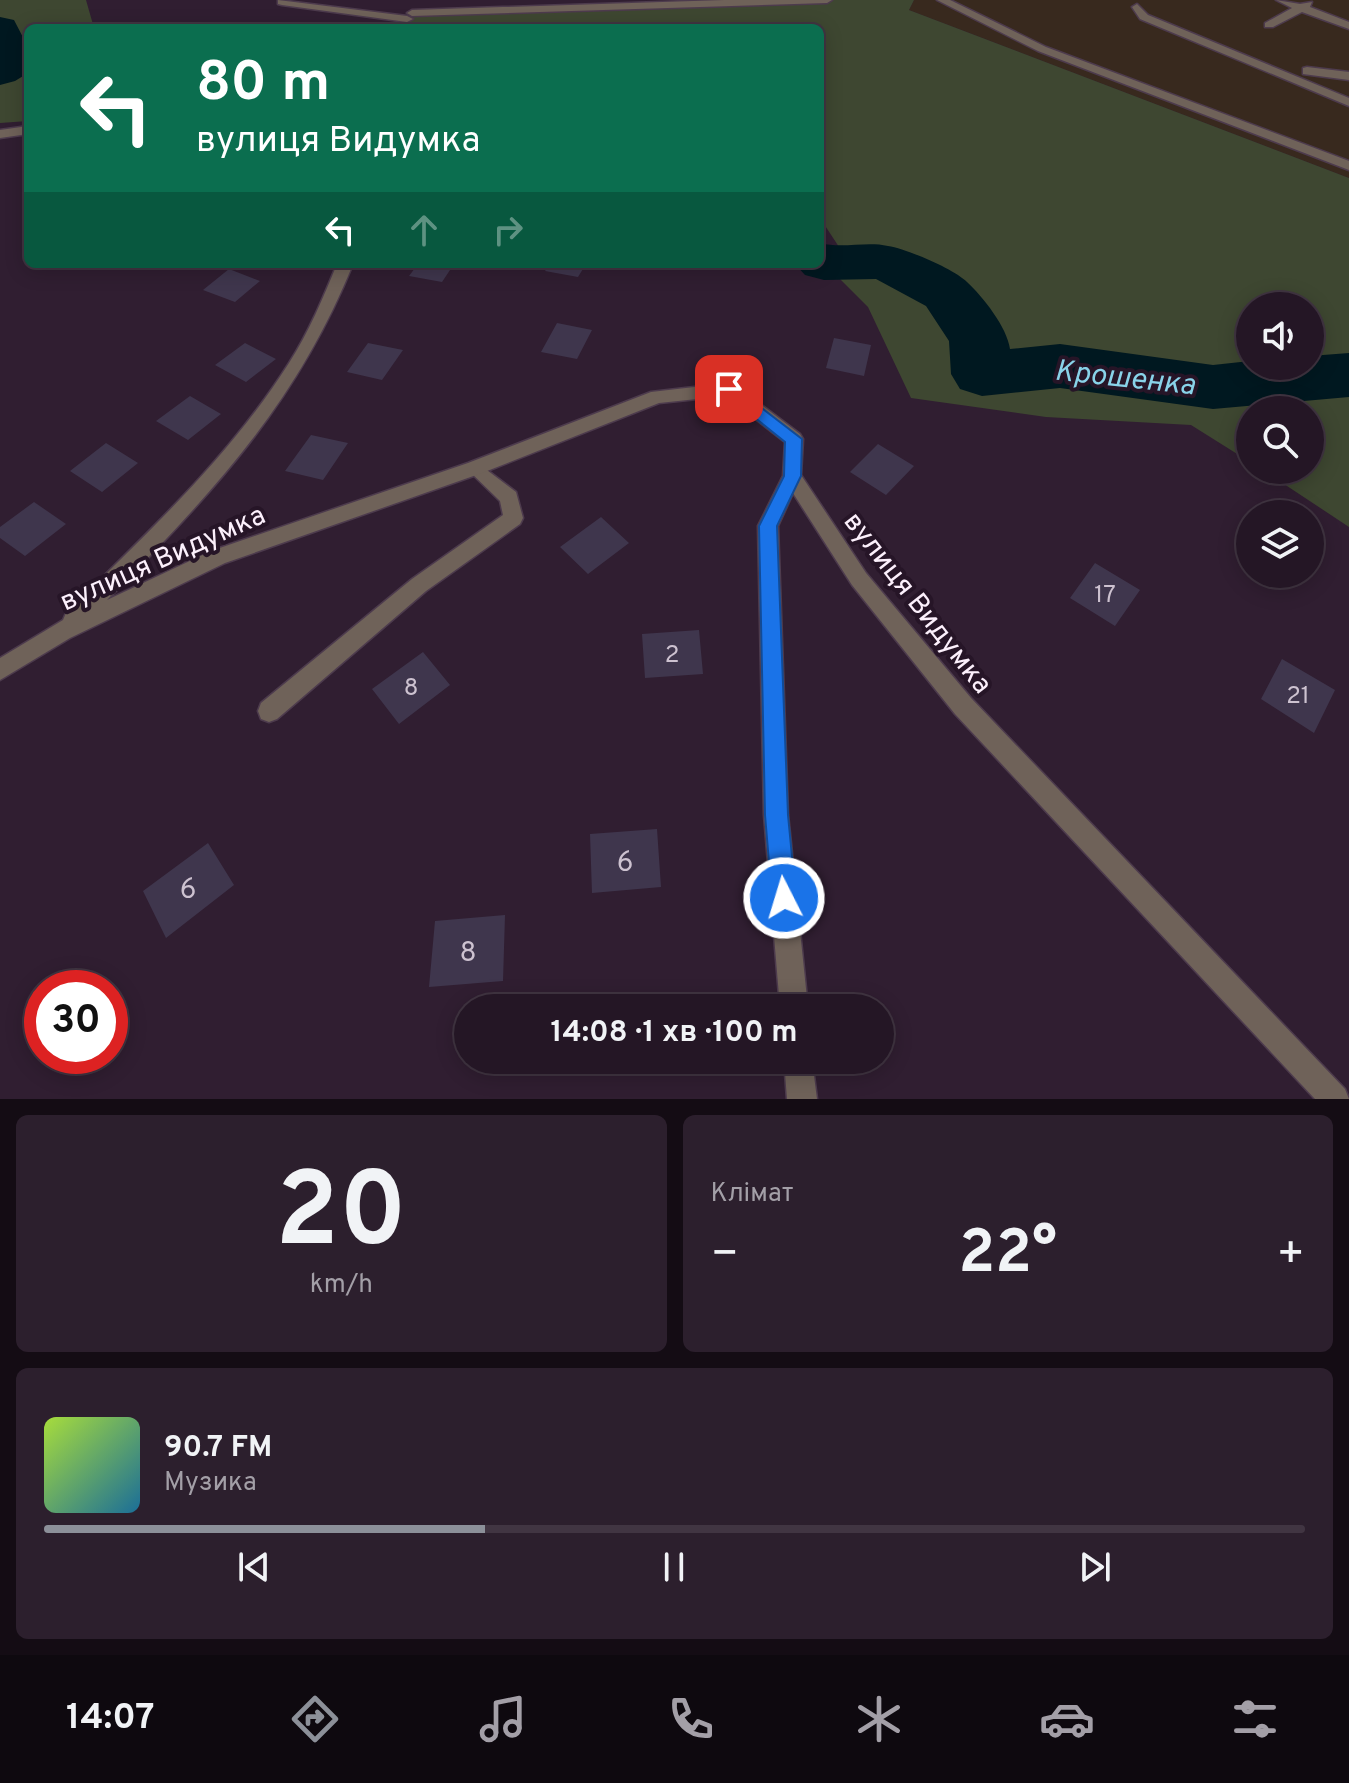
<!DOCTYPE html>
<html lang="uk">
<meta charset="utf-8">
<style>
:root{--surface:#241625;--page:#2c1f2d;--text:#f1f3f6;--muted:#a39fa7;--line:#413542;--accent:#8c9099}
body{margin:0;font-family:Overpass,sans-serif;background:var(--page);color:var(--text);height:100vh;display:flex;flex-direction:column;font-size:30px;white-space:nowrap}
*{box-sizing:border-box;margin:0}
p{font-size:26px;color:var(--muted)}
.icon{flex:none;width:44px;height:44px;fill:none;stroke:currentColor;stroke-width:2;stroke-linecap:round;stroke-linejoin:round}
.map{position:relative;height:1099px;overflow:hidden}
.panel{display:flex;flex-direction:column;gap:16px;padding:16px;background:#140c14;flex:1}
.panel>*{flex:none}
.hud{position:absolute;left:24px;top:24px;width:800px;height:244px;border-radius:12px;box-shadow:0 4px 20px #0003,0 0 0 2px var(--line);background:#0b6e4f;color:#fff;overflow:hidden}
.controls{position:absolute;left:1236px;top:292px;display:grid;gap:16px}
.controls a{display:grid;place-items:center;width:88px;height:88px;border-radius:50%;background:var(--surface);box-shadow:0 4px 20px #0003,0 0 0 2px var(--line);font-size:40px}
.speed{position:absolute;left:24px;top:970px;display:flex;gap:16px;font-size:40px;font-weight:700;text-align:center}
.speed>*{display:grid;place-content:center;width:104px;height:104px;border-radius:50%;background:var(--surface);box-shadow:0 4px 20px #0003,0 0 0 2px var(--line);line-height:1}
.speed .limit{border:12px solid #d22;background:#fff;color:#111}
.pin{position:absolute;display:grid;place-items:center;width:68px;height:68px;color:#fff;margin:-34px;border-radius:16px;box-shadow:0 4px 12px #0006}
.me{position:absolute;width:88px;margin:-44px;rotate:355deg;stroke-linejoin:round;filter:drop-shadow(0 0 6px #0008)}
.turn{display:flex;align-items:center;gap:28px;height:168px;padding:0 40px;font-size:36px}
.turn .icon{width:104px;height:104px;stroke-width:2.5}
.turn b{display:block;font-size:56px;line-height:68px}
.lanes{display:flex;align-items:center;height:76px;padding:0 40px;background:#0003;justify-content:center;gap:40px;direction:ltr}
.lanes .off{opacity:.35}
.big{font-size:60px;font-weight:700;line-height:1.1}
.panel .widget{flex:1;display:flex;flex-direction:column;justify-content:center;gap:12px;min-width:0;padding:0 28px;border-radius:12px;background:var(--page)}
.panel .dial{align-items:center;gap:0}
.dial b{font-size:104px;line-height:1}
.song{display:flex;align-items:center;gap:24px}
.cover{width:96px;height:96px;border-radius:12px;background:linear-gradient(135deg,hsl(80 70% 55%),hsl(200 70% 35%))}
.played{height:8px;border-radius:4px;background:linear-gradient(90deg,var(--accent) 35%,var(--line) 35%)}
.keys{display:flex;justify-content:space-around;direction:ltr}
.heat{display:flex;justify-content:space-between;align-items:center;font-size:44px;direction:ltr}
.panel .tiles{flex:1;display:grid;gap:16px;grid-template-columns:1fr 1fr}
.widget:last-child{grid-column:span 2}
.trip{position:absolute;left:454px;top:994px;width:440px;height:80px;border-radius:40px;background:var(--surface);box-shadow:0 4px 20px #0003,0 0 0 2px var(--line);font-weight:700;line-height:80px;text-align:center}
.menu{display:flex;height:128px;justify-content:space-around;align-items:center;background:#0e090f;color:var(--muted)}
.menu .icon{width:56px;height:56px}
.menu .selected{color:var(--accent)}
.menu b{font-size:36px;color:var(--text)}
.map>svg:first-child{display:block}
.industrial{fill:#38291e}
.green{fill:#3e4731;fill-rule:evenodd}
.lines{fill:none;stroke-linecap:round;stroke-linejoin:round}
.river{fill:#001820;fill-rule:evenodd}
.building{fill:#3f364d}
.service-casing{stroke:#4d3b4d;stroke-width:3}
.minor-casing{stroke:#4d3b4d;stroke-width:3}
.service{fill:#6f6259;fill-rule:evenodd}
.minor{fill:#6f6259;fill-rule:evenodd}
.route{fill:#1a73e8;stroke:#114b97;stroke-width:2}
.labels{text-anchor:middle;stroke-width:8;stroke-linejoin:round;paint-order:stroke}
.number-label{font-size:24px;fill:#cdc2d0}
.street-label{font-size:28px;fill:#fcf0fc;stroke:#261527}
.near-number-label{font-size:28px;fill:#cdc2d0}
.water-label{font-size:30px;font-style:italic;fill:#89d3e9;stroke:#261527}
</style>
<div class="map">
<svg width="1349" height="1099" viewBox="0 0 1349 1099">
<rect width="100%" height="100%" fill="#301e31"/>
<path class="industrial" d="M914,0h435v178l-440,-168z"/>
<path class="green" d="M0,0h86l8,28h-66v93l-28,2v-84l4,-1 -4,-9z
M827,0h87l-5,10 440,168v349l-86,-57h47v-60h-60v52l-59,-37 -145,-8 -135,-19 -43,-91 -44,-44 17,-13 -21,-32v-190h-421l13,-15zM1250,306h60v60h-60z"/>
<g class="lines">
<path class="river" d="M0,17l14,3 14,27v26l-13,8 -15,4z
M820,243c22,6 46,-2 68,3 19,3 66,23 79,36 16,15 40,45 43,67l50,-5 153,21 37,-4v5h60v-10l39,-3v44l-136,12 -153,-21 -78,8 -22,-7 -9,-15 -2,-33 -23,-35 -50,-27 -52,1 -19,-5 -10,-11h25z"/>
</g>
<path class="building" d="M418,264h36l-12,18 -33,-6z
M550,264h36l-8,13 -33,-6z
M229,269l31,12 -25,21 -32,-12z
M557,323l35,7 -15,29 -36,-7z
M834,338l37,7 -7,31 -38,-8z
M245,343l31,16 -30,23 -31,-17z
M368,343l35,7 -21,30 -35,-8z
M190,396l31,18 -33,26 -32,-19z
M311,435l37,8 -25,37 -38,-9z
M106,443l32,20 -36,29 -32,-21z
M878,444l36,22 -28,29 -36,-23z
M34,502l32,22 -41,32 -25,-18v-11z
M601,517l28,26 -41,31 -28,-27z
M1095,563l45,27 -25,36 -45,-28z
M699,630l4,44 -58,4 -3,-44z
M423,652l27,33 -51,39 -27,-35z
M1282,659l53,31 -21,43 -53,-34z
M657,829l4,58 -69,6 -2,-59z
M208,843l26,42 -68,53 -23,-47z
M505,915l-2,66 -74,6 6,-66z"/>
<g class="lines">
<g class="service-casing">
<path id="service" d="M278,0l129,16 6,3 -6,3 -125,-17 -4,-1z
M937,0h13l96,47 303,114v9l-311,-119z
M1276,0l24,4 12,-2 -2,5 39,15v7l-47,-17 -29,15h-8v-4l27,-15z
M1137,4l11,11 201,83v8l-209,-87 -8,-12z
M1307,67l42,5v8l-46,-6v-6z
M28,126v8l-28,4v-8z
M475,461l41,31 7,26 -3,6 -94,67 -149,128 -8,3 -8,-3 -3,-8 3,-8 151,-124 91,-64 -3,-14 -34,-33z"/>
</g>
<g class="minor-casing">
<path id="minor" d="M724,0h108l-5,3 -415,13 -5,-3 5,-3z
M337,264h16c-57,141 -141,229 -246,336l104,-49 257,-88 183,-71 78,-9 6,2 65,49 3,5 -2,36 65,98 105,125 374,391 4,10h-34l-360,-385 -103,-129 -59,-92 -15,33 10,289 20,193h-28l-16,-193 -6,-289 25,-50 2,-34 -59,-46 -67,7 -177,70 -257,90 -155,75 -70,42v-22l63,-38 3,-7c79,-78 163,-155 223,-250 20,-31 34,-65 48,-99z
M784,1060h28l5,39h-30z"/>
</g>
<use href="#service" class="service"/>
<use href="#minor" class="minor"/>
</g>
<path class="route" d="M729,383l73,56 -1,37 -24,50 11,289 8,83 -4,8 -8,4 -9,-4 -3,-8 -7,-83 -6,-289 25,-50 1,-34 -61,-49v-8z"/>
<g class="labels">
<g class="number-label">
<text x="1105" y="602">17</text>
<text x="672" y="662">2</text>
<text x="411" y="695">8</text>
<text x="1298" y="703">21</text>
</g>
<g class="street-label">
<text transform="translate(162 557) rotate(-24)" y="10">вулиця Видумка</text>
<text transform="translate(919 602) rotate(52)" y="10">вулиця Видумка</text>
</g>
<g class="near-number-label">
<text x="625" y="871">6</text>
<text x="188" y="898">6</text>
<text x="468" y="961">8</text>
</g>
<g class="water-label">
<text transform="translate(1125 377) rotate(6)" y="10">Крошенка</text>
</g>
</g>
</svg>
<div class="controls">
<a><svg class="icon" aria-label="sound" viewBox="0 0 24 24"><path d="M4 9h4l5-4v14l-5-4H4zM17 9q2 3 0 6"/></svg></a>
<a><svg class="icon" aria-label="search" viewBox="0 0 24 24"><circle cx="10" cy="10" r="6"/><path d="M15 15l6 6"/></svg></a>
<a><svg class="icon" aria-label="layers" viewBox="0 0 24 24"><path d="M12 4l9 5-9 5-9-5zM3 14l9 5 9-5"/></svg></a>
</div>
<div class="speed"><div class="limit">30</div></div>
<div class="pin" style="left:729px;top:389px;background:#d93025"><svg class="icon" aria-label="arrive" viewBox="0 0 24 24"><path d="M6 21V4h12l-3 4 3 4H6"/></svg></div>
<svg class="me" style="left:784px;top:898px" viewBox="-20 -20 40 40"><circle r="17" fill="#1a73e8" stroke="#fff" stroke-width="3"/><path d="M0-11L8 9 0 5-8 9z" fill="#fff"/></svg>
<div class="trip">14:08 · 1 хв · 100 m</div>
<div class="hud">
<div class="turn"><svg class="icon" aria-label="left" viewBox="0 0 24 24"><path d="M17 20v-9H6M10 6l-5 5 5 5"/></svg><div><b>80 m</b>вулиця Видумка</div></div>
<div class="lanes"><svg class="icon" aria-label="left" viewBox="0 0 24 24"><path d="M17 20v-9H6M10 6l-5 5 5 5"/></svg><svg class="icon off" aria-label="ahead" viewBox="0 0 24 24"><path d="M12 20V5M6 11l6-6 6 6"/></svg><svg class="icon off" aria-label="right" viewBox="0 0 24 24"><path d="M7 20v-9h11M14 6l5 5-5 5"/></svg></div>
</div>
</div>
<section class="panel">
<div class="tiles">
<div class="widget dial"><b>20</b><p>km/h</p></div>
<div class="widget"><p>Клімат</p>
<div class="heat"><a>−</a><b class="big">22°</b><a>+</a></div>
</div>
<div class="widget">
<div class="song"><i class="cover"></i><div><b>90.7 FM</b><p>Музика</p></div></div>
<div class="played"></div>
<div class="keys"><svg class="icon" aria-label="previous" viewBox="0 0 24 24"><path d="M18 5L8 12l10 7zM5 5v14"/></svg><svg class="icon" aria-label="pause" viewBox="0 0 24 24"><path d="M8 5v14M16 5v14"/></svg><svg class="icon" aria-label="next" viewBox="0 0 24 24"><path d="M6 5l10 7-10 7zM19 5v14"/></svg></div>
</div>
</div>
</section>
<nav class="menu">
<b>14:07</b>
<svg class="icon selected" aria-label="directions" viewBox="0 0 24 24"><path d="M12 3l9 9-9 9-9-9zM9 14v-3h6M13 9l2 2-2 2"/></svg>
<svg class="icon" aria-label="music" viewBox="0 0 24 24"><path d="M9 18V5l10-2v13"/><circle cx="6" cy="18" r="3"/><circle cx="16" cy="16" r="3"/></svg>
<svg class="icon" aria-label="phone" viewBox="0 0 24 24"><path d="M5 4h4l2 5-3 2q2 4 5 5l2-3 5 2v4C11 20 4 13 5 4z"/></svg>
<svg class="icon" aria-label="climate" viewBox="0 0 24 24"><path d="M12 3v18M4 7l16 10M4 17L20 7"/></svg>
<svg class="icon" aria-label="car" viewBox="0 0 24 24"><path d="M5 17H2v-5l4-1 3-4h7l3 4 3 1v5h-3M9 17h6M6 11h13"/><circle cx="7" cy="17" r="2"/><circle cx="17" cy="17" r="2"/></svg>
<svg class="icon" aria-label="filters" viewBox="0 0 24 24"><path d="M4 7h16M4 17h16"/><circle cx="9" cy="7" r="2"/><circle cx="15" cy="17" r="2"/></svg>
</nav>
